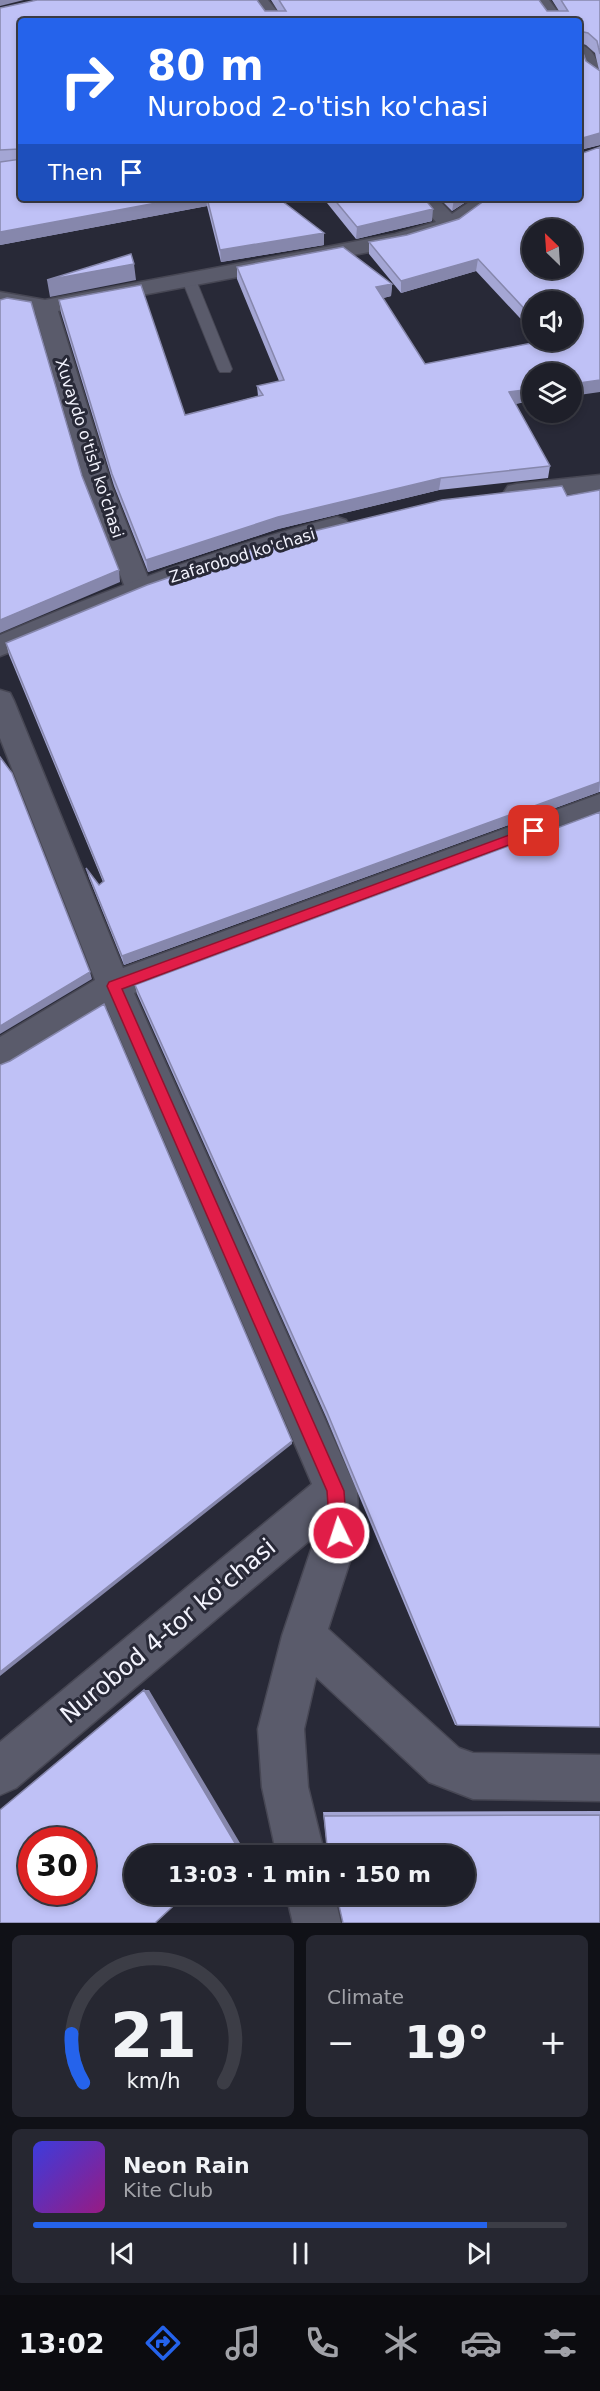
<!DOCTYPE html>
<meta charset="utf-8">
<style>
:root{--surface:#1e1f29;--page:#262731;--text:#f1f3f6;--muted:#a1a2a8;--line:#3c3d46;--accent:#2563eb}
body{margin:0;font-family:"DejaVu Sans",sans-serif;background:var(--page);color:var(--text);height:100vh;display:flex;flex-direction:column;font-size:22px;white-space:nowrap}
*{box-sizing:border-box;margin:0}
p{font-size:20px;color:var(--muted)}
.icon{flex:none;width:33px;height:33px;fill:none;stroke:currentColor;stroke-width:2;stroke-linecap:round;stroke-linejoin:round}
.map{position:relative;height:1923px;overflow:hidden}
.side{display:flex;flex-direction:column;gap:12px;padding:12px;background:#101117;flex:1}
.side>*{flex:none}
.guide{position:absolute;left:18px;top:18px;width:564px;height:183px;border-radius:6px;box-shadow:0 3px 9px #0003,0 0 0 2px var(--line);background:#2563eb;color:#fff;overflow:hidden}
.needle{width:39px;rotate:335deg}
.buttons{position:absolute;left:522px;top:219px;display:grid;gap:12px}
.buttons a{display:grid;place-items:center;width:60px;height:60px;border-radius:50%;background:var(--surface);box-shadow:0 3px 9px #0003,0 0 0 2px var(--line);font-size:30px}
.speed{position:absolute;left:18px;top:1827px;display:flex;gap:12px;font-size:30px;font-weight:700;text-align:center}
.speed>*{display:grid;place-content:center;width:78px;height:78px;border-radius:50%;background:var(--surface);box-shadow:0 3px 9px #0003,0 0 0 2px var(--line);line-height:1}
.speed .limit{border:9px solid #d22;background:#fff;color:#111}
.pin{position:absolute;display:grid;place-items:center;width:51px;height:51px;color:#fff;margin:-26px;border-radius:12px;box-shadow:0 3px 9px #0006}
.me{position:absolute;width:66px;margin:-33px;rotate:356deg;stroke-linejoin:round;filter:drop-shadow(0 0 4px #0008)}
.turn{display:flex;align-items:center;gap:21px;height:126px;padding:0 30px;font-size:27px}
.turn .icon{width:78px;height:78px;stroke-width:2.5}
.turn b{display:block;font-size:42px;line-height:51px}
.then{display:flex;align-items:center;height:57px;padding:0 30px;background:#0003;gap:12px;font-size:22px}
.big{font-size:45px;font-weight:700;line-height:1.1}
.side .tile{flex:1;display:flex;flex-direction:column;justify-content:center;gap:9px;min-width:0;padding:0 21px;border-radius:9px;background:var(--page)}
.side .dial{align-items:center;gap:0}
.dial svg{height:156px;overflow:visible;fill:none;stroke:var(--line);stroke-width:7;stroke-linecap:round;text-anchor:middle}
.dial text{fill:var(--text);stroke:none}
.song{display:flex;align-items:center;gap:18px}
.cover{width:72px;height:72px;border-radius:9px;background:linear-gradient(135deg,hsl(240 70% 55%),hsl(310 70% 35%))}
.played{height:6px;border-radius:3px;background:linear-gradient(90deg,var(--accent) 85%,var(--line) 85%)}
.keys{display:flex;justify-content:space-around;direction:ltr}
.heat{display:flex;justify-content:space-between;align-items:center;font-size:33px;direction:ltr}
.side .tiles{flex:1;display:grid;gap:12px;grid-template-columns:1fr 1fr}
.tile:last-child{grid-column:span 2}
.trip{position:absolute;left:124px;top:1845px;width:351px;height:60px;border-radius:30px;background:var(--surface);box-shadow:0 3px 9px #0003,0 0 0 2px var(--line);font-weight:700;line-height:60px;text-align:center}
.dock{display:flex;height:96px;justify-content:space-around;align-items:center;background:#0c0c10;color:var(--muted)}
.dock .icon{width:42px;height:42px}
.dock .active{color:var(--accent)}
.dock b{font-size:27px;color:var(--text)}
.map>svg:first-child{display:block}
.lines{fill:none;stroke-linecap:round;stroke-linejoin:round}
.lane-casing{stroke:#474754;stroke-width:2}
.street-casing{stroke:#474754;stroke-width:3}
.secondary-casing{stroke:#474754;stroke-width:3}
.lane{fill:#5a5b6b;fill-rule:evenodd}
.street{fill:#5a5b6b;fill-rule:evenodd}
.secondary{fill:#5a5b6b;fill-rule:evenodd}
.wall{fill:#a4a6d4;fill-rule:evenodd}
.shaded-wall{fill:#8687ac}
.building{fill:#bfc1f6;stroke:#8687ac;stroke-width:1.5;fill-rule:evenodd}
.route{fill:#e11d48;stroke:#92132f;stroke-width:1.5}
.labels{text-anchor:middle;stroke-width:6;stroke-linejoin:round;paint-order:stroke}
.far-street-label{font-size:16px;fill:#f3f3fd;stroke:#282937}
.near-street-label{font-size:24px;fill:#f3f3fd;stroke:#282937}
</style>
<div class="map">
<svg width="600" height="1923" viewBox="0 0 600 1923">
<rect width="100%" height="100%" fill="#282937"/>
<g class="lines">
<g class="lane-casing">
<path id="lane" d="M189,276l7,4 36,89 -2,3h-10l-2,-3 -36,-89z"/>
</g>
<g class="street-casing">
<path id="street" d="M250,0h18l17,21h-18z
M531,0h18l16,21h-18z
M579,44c17,5 21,22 21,38 -17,-5 -21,-22 -21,-38z
M416,198h21l15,16 23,-16h24l-42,31 -51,16 -348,66 54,176 40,101 -4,7 -10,2 -10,-2 -42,-108 -51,-175 -35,-6v-14l45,8 350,-66 41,-12z
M0,690l10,3 4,8 109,267 477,-174v25l-466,174 223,498 2,42 -31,96 131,119 14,5 127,2v46l-127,-2 -44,-17 -113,-105 -12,52 4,58 17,69h-48l-15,-69 -4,-58 24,-93 34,-101 -300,253 -16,7v-53l312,-258 -205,-476 -95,58 -12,4v-33l95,-57 -95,-242z
M286,1894h48l7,29h-48z"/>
</g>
<g class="secondary-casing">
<path id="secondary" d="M600,475v16l-83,9 -9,-2 -4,-6 4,-6 9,-2z
M337,517l9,3 4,6 -4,6 -129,38 -217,86v-21c110,-47 221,-88 337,-118z"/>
</g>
<use href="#lane" class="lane"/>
<use href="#street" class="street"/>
<use href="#secondary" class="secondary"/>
</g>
<path class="wall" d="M271,0h268l8,11h12l-7,-11h48v145l-20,5 20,242 -68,-18v27l-17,3 35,62 -2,12 -109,12 -161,39 -130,43 -34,-86 -53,-173 -2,-13 126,115 73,-19 -1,-10 22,-5 -42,-102v-12l155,17 -1,12 -8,2 42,66 117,-22 -1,-2h31l-40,-38v29l-56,-60 -75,22 -32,-39v-12l38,-7 172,-37v-177h-558v177h257l46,35v12l-103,17 -14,-56 -207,39v-237l278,3zM580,43l6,2 9,8 4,17 -13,-9z
M323,198h101l8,23 -76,18z
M439,198h33l-20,13z
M600,490v302h-1l-475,173 -35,-87 -3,-10 13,17 4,-3 -94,-227 -3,-12 561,-147z
M600,812l-143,913h-2l-129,-308 -189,-423 -2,-9z
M600,1811v112h-258h1l-5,-22 127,-45h-137l-5,-44z"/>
<path class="shaded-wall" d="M0,0h24l-24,6z
M600,133v12l-21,5v-11z
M183,198h23l1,8 -207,39v-13z
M455,198h17l-20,13 2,-12z
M433,209l-1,12 -76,18 1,-12z
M324,233v12l-103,17 -1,-12z
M478,259l-2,12 -75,22v-12z
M134,264l2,16 -86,17 -3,-17z
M392,284l-1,12 -15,4v-13z
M600,380v12l-28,4v-12z
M532,389v12l-25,4 2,-13z
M441,478l-2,12 -161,39 -130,43 -2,-12 132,-43z
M119,570l1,12 -120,51v-13z
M600,782l-1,10 -475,173 -2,-9z
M90,972l2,7 -92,55v-8z
M292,1441v3l-292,232v-4z
M144,1690h5l91,153 -2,5z"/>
<path class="building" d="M37,0h220l8,11h21l-7,-11h260l8,11h21l-7,-11h39v54l-3,-13 -9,-8 -9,-2 1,14 6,16 14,10v62l-21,6 1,15 20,-7v233l-28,4v-10h-40v15l-23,3 41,74 -109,12 -163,39 -132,43 -34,-86 -53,-174 82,-15 44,130 78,-20 -6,-9 27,-6 -47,-113 106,-20 49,37 -16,3 49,77 122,-24h25v-38h-40v15l-54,-58 -77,22 -32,-39 38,-7 52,-16 29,-21h91v-177h-558v138l-2,-10 -19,1v-142zM532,230h40v38h-40z
M21,159v39h162l-183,34v-70z
M207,198h71l46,35 -104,17z
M333,198h91l9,11 -76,18z
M131,254l3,10 -87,16z
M7,298l24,4 51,174 37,94 -119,50v-320z
M562,486l5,10 33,-6v292l-478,174 -36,-88 13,17 5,-4 -98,-238 141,-58 138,-47 157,-38z
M0,757l12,16 78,199 -90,54z
M600,812v915l-143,-2 -130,-313 -192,-427z
M104,1004l188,437 -292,231v-607l10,-4z
M144,1690l94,158 -9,8h-94v38h51l-31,29h-155v-113zM32,1840h50v52h-50z
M600,1815v108h-257l-5,-22 -6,-2v-5h133v-38h-137l-4,-40z"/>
<path class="route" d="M534,826l4,1v7l-416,155 222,502 3,42 -2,6 -6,3 -7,-3 -2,-6 -3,-42 -220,-505 2,-4z"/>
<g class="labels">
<g class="far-street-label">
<text transform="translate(90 448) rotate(72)" y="6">Xuvaydo o'tish ko'chasi</text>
<text transform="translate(242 555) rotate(-17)" y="6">Zafarobod ko'chasi</text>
</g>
<g class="near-street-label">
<text transform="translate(168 1631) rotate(-40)" y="8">Nurobod 4-tor ko'chasi</text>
</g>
</g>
</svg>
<div class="buttons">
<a><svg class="needle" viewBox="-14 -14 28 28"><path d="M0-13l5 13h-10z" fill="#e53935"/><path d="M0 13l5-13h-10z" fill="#a1a2a8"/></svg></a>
<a><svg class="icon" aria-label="sound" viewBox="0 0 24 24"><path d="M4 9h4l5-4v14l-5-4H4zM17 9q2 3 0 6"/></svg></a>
<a><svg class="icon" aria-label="layers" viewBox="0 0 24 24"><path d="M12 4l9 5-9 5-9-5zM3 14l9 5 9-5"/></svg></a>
</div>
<div class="speed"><div class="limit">30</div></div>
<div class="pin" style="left:534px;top:831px;background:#d93025"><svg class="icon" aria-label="arrive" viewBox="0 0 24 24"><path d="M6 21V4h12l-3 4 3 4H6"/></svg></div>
<svg class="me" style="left:339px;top:1533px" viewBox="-20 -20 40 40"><circle r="17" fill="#e11d48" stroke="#fff" stroke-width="3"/><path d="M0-11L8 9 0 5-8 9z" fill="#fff"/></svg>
<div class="trip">13:03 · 1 min · 150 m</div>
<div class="guide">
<div class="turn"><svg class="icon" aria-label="right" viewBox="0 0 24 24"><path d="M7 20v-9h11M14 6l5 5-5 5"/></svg><div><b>80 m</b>Nurobod 2-o'tish ko'chasi</div></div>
<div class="then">Then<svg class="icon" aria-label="arrive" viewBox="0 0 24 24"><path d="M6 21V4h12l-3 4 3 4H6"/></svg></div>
</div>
</div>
<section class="side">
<div class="tiles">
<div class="tile dial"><svg viewBox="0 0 100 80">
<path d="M14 69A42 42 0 1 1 86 69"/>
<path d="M14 69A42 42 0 0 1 8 44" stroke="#2563eb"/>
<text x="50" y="56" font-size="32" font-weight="700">21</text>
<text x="50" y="72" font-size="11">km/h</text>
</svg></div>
<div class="tile"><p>Climate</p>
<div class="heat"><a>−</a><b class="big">19°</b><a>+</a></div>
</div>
<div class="tile">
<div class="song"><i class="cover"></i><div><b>Neon Rain</b><p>Kite Club</p></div></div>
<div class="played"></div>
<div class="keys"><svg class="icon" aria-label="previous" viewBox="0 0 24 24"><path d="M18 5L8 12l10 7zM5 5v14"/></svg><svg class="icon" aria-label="pause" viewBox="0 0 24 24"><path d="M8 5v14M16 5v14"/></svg><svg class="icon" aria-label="next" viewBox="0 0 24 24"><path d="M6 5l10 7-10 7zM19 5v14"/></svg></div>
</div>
</div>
</section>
<nav class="dock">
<b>13:02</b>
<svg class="icon active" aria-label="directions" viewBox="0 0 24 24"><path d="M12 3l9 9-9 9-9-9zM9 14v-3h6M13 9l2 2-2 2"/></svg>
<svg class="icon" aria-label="music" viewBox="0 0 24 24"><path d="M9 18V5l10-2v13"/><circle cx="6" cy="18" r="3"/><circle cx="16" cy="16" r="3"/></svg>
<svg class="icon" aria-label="phone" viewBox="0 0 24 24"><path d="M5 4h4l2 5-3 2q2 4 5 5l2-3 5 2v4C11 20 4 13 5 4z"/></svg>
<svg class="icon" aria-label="climate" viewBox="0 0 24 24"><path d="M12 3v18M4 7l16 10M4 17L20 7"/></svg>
<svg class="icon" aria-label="car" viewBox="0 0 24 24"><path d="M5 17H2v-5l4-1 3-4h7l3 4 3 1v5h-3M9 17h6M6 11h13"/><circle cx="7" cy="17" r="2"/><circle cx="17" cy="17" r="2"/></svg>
<svg class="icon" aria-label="filters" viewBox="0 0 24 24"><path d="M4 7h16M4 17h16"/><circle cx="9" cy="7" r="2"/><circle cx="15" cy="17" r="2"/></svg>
</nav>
